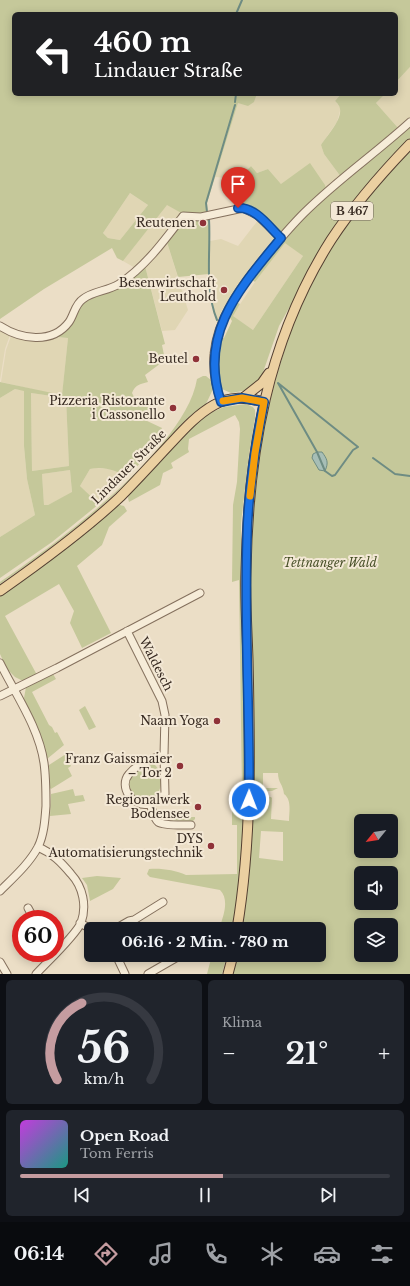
<!DOCTYPE html>
<html lang="de">
<meta charset="utf-8">
<style>
:root{--surface:#171b24;--page:#20242c;--text:#f1f3f6;--muted:#9ea1a6;--line:#363941;--accent:#c59ca0}
body{margin:0;font-family:"Libre Baskerville",serif;background:var(--page);color:var(--text);height:100vh;display:flex;flex-direction:column;font-size:15px;white-space:nowrap}
*{box-sizing:border-box;margin:0}
p{font-size:13px;color:var(--muted)}
.icon{flex:none;width:22px;height:22px;fill:none;stroke:currentColor;stroke-width:2;stroke-linecap:round;stroke-linejoin:round}
.map{position:relative;height:974px;overflow:hidden}
.drawer{display:flex;flex-direction:column;gap:6px;padding:6px;background:#0d0f14;flex:1}
.drawer>*{flex:none}
.banner{position:absolute;left:12px;top:12px;width:386px;height:84px;border-radius:6px;box-shadow:0 2px 10px #0003;background:#202124;color:#fff;overflow:hidden}
.needle{width:26px;rotate:240deg}
.buttons{position:absolute;left:354px;top:814px;display:grid;gap:8px}
.buttons a{display:grid;place-items:center;width:44px;height:44px;border-radius:6px;background:var(--surface);box-shadow:0 2px 10px #0003;font-size:20px}
.speed{position:absolute;left:12px;top:910px;display:flex;gap:8px;font-size:20px;font-weight:700;text-align:center}
.speed>*{display:grid;place-content:center;width:52px;height:52px;border-radius:50%;background:var(--surface);box-shadow:0 2px 10px #0003;line-height:1}
.speed .limit{border:6px solid #d22;background:#fff;color:#111}
.pin{position:absolute;display:grid;place-items:center;width:34px;height:34px;color:#fff;margin:-41px -17px;border-radius:50% 50% 50% 0;rotate:-45deg;box-shadow:0 0 4px #0007}
.pin .icon{rotate:45deg}
.me{position:absolute;width:44px;margin:-22px;rotate:1deg;stroke-linejoin:round;filter:drop-shadow(0 0 3px #0008)}
.turn{display:flex;align-items:center;gap:14px;height:84px;padding:0 16px;font-size:18px}
.turn .icon{width:52px;height:52px;stroke-width:2.5}
.turn b{display:block;font-size:28px;line-height:34px}
.big{font-size:30px;font-weight:800;line-height:1.1}
.drawer .widget{flex:1;display:flex;flex-direction:column;justify-content:center;gap:6px;min-width:0;padding:0 14px;border-radius:6px;background:var(--page)}
.drawer .dial{align-items:center;gap:0}
.dial svg{height:104px;overflow:visible;fill:none;stroke:var(--line);stroke-width:7;stroke-linecap:round;text-anchor:middle}
.dial text{fill:var(--text);stroke:none}
.song{display:flex;align-items:center;gap:12px}
.cover{width:48px;height:48px;border-radius:6px;background:linear-gradient(135deg,hsl(290 70% 55%),hsl(170 70% 35%))}
.played{height:4px;border-radius:2px;background:linear-gradient(90deg,var(--accent) 55%,var(--line) 55%)}
.keys{display:flex;justify-content:space-around;direction:ltr}
.heat{display:flex;justify-content:space-between;align-items:center;font-size:22px;direction:ltr}
.drawer .tiles{flex:1;display:grid;gap:6px;grid-template-columns:1fr 1fr}
.widget:last-child{grid-column:span 2}
.trip{position:absolute;left:84px;top:922px;width:242px;height:40px;border-radius:6px;background:var(--surface);box-shadow:0 2px 10px #0003;font-weight:800;line-height:40px;text-align:center}
.tabs{display:flex;height:64px;justify-content:space-around;align-items:center;background:#090b0e;color:var(--muted)}
.tabs .icon{width:28px;height:28px}
.tabs .on{color:var(--accent)}
.tabs b{font-size:18px;color:var(--text)}
.map>svg:first-child{display:block}
.farmland{fill:#e0d6b4}
.green{fill:#c5c89a;fill-rule:evenodd}
.water{fill:#a7beb6;stroke:#6e8c83}
.lines{fill:none;stroke-linecap:round;stroke-linejoin:round}
.stream{stroke:#6e8c83;stroke-width:2}
.minor-casing{stroke:#84705d;stroke-width:9}
.major-casing{stroke:#533f31;stroke-width:11}
.minor{stroke:#f6ecd8;stroke-width:7}
.major{stroke:#ebd0a1;stroke-width:9}
.route-casing{stroke:#114b97;stroke-width:10}
.route{stroke:#1a73e8;stroke-width:7}
.slow{stroke:#f59e0b;stroke-width:7}
.poi-dot{fill:#8f3238;stroke:#f3e8d5;stroke-width:1.5}
.labels{text-anchor:middle;stroke-width:4;stroke-linejoin:round;paint-order:stroke}
.shield{fill:#f3e8d5;stroke:#6f6256;stroke-width:1}
.shield-label{font-size:11px;font-weight:bold;fill:#362920}
.poi-label{font-size:12px;fill:#362920;stroke:#f3e8d5;text-anchor:end}
.street-label{font-size:12px;fill:#362920;stroke:#f3e8d5}
.park-label{font-size:12px;font-style:italic;fill:#485028;stroke:#f3e8d5}
</style>
<div class="map">
<svg width="410" height="974" viewBox="0 0 410 974">
<rect width="100%" height="100%" fill="#ebdec6"/>
<path class="farmland" d="M410,67v52l-11,10 -23,-26 9,-9h11v-12z
M257,94h84l-6,7 5,6v4l-3,11 -16,23 3,9 17,23 -15,13 -45,-6 -13,-15 -11,4 -6,-7 -13,13 -23,-2 23,-74 16,-1z
M130,193l18,12 -28,35 -12,-2 -5,-5z
M167,204l16,10 -46,55 -14,-8z
M259,219l17,17 1,3 -57,83h-3l-6,-19 -2,-29 1,-33 11,-2 17,7z
M166,239l22,71 -13,20 -13,1 -17,-65z
M285,242l18,14 -50,74 -21,-14 23,-34z
M0,330l10,5 -5,14 -5,31z
M11,336l57,2 -6,58 -61,-14 5,-32z
M15,389l9,1v56l3,33 8,36 -35,22v-139z
M31,393l35,5 3,68 -37,5z
M95,468l17,1 7,3 8,5 -28,27 -19,-18 10,-17z
M70,470l2,23 -24,12h-4l-2,-31z"/>
<path class="green" d="M0,0h410v67l-14,15v-68h-382v80h243l-3,8 -6,4 -10,-3 -31,100 1,12 -25,-1 -16,-9 -44,56 -6,-3 -5,-10 -68,41 -44,30zM130,193l18,12 -28,35 -12,-2 -5,-5z
M341,94h44l-9,9 23,26 -58,48 -17,-23 -3,-9c6,-9 21,-25 19,-36 0,-3 -3,-6 -5,-8z
M410,125v13l-28,29 -27,32 -52,84 -24,43 -19,55 -12,9 -17,3 -9,-4 -6,-17 1,-24 3,-10h4l8,-17 -4,-6 8,-13 4,2 -7,12 20,14 50,-74 -18,-13 -30,39 -4,-3 31,-39 24,-25z
M410,149v825h-177l3,-19h83v-26h-78l5,-29 6,-104 19,1 1,1 -1,21 18,2c0,-9 3,-21 -5,-27 -1,-10 -6,-11 -6,-21h-15v15h15l-6,3 -19,1c-1,-54 -2,-108 -3,-162 0,-37 -2,-76 2,-113 4,-51 13,-103 28,-152 6,-20 12,-40 20,-59 25,-59 66,-110 110,-157zM361,821h30v30h-30zM261,831l22,1v29l-24,-3zM361,873h30v30h-30zM361,925h30v30h-30z
M310,163l15,22 1,5 -44,43h-4l-20,-19 -17,-5 8,-24 -11,-6 13,-13 6,7 11,-4 13,15z
M209,218v56l-31,3 -12,-38 17,-19z
M145,266l20,78 -3,1 3,15 -20,15 3,7c-8,2 -13,3 -16,11l2,4 17,11 -6,12 17,8 -7,13 4,2 -32,34c-11,-7 -24,-11 -37,-8l-10,17 19,18 -47,38 -52,36v-41l35,-22 -8,-36 -3,-33v-55l-9,-2 -15,9v-16l62,13 6,-57 -13,-1 23,-32 15,-10zM31,393l35,5 3,68 -37,5zM70,470l2,22 -24,13h-4l-2,-31z
M203,376h3l6,5 1,8 -7,15 -16,12 -55,59 -44,41 -50,39 -41,29v-2c56,-38 186,-134 197,-203z
M246,404l7,3 2,3v8l-6,36 -8,69v88l4,124 -1,57 -2,1 -3,-213 -7,2 1,-77 4,-23 3,-53 -1,-7 -4,-7 -46,24 -1,10 1,3 -18,11 2,5 -10,5 -3,12 -31,17 -1,-4 1,-4 68,-71 13,-10 14,-6z
M120,505l4,1 3,5 -18,16 -7,18 -25,21 34,67 -29,15 -12,-25 4,-12 -15,-27 -54,32 32,59 -11,5h-5l-6,-3 -8,-8 -7,-15v-58l32,-22 84,-68z
M53,674l3,5 -24,13 17,33 3,2 3,6 2,-1 7,13 -17,14 -9,-31 -13,-25 -1,-5 2,-11z
M85,706l11,21 -7,3 -10,-20z
M66,754l5,12 -3,2 4,8 -21,13 -1,-1 -1,-23z
M152,763c9,4 11,20 7,28 -5,10 -20,12 -26,3 -11,-15 5,-29 19,-31z
M73,789l2,7 8,-1 2,6 -17,3 3,10 -21,2 1,-22z
M232,797h13l-5,84 -8,48h-13c4,-12 11,-29 1,-39l-70,-13 -3,-3 2,-5c12,-1 26,1 37,6l51,-1v-49h-5z
M175,814h2v3h18v2l-2,2 -30,-1 -3,-2h13z
M97,876l24,2 -8,11 -23,12 -3,-16 -5,-7z
M212,955h15l-5,19h-15z"/>
<path class="water" d="M317,452h5c5,7 7,10 3,19l-6,-1 -7,-12 1,-4z"/>
<g class="lines">
<path class="stream" d="M236,14l6,-14
M235,102l1,-8
M207,212l-1,-9 29,-98
M209,219c2,33 -5,69 8,101
M278,383l80,64 -5,3 -18,25 -3,1 -7,-5 -8,-19z
M373,458l22,16 15,2"/>
<g class="minor-casing">
<path id="minor" d="M0,326c20,13 52,19 69,-4 5,-7 6,-18 14,-23 10,-8 25,-8 36,-15 26,-17 45,-43 64,-68l18,1 42,-9 14,7 24,23
M221,402c-5,-15 -9,-31 -7,-48 3,-34 25,-65 46,-91 14,-17 28,-34 44,-50 33,-33 72,-60 106,-91
M127,631l35,70 3,14 -1,40
M0,663c16,32 39,65 44,100 2,14 2,29 2,43 -1,14 -2,29 -8,41 -9,17 -25,31 -38,44
M0,696l57,-28 143,-75
M164,755l1,39c-5,4 -10,8 -16,10 -16,4 -31,-17 -20,-30 8,-10 24,-16 35,-19z
M150,804c2,5 4,15 8,18 6,4 25,3 33,3
M28,908l6,11
M80,923l11,6
M115,929l14,-8 5,-1 29,-18
M116,955l9,19
M0,962l7,12
M36,974c11,-12 39,-38 45,-51 6,-17 2,-36 -10,-49 -10,-12 -19,-21 -33,-27
M148,974l33,-19"/>
</g>
<g class="major-casing">
<path id="major" d="M243,398l19,-15 7,-10
M0,591c40,-28 85,-61 120,-94 18,-18 35,-37 53,-56 12,-13 25,-27 41,-36 16,-9 32,-8 50,-3
M237,929c15,-89 13,-180 11,-270 -1,-30 -3,-59 -2,-88 2,-118 21,-230 85,-331 23,-35 50,-66 79,-96
M228,974l5,-19"/>
</g>
<use href="#minor" class="minor"/>
<use href="#major" class="major"/>
</g>
<g class="lines">
<g class="route-casing">
<path id="route" d="M238,208c18,-1 31,19 43,30 -41,50 -83,95 -60,164l21,-4 22,4c-9,44 -16,90 -17,135 -3,88 3,175 2,263"/>
</g>
<use href="#route" class="route"/>
<path class="slow" d="M223,401l19,-3 22,4 -9,51 -5,43"/>
</g>
<g class="poi-dot">
<circle cx="203" cy="223" r="4"/>
<circle cx="224" cy="290" r="4"/>
<circle cx="196" cy="359" r="4"/>
<circle cx="173" cy="408" r="4"/>
<circle cx="217" cy="721" r="4"/>
<circle cx="180" cy="766" r="4"/>
<circle cx="198" cy="807" r="4"/>
<circle cx="211" cy="846" r="4"/>
</g>
<g class="labels">
<rect class="shield" x="331" y="202" width="42" height="18" rx="3"/>
<g class="shield-label">
<text x="352" y="215">B 467</text>
</g>
<g class="poi-label">
<text x="195" y="227">Reutenen</text>
<text x="216" y="287">Besenwirtschaft<tspan x="216" dy="14">Leuthold</tspan></text>
<text x="188" y="363">Beutel</text>
<text x="165" y="405">Pizzeria Ristorante<tspan x="165" dy="14">i Cassonello</tspan></text>
<text x="209" y="725">Naam Yoga</text>
<text x="172" y="763">Franz Gaissmaier<tspan x="172" dy="14">– Tor 2</tspan></text>
<text x="190" y="804">Regionalwerk<tspan x="190" dy="14">Bodensee</tspan></text>
<text x="203" y="843">DYS<tspan x="203" dy="14">Automatisierungstechnik</tspan></text>
</g>
<g class="street-label">
<text transform="translate(129 467) rotate(-45)" y="4">Lindauer Straße</text>
<text transform="translate(156 664) rotate(63)" y="4">Waldesch</text>
</g>
<g class="park-label">
<text x="330" y="567">Tettnanger Wald</text>
</g>
</g>
</svg>
<div class="buttons">
<a><svg class="needle" viewBox="-14 -14 28 28"><path d="M0-13l5 13h-10z" fill="#e53935"/><path d="M0 13l5-13h-10z" fill="#9ea1a6"/></svg></a>
<a><svg class="icon" aria-label="sound" viewBox="0 0 24 24"><path d="M4 9h4l5-4v14l-5-4H4zM17 9q2 3 0 6"/></svg></a>
<a><svg class="icon" aria-label="layers" viewBox="0 0 24 24"><path d="M12 4l9 5-9 5-9-5zM3 14l9 5 9-5"/></svg></a>
</div>
<div class="speed"><div class="limit">60</div></div>
<div class="pin" style="left:238px;top:208px;background:#d93025"><svg class="icon" aria-label="arrive" viewBox="0 0 24 24"><path d="M6 21V4h12l-3 4 3 4H6"/></svg></div>
<svg class="me" style="left:249px;top:800px" viewBox="-20 -20 40 40"><circle r="17" fill="#1a73e8" stroke="#fff" stroke-width="3"/><path d="M0-11L8 9 0 5-8 9z" fill="#fff"/></svg>
<div class="trip">06:16 · 2 Min. · 780 m</div>
<div class="banner">
<div class="turn"><svg class="icon" aria-label="left" viewBox="0 0 24 24"><path d="M17 20v-9H6M10 6l-5 5 5 5"/></svg><div><b>460 m</b>Lindauer Straße</div></div>
</div>
</div>
<section class="drawer">
<div class="tiles">
<div class="widget dial"><svg viewBox="0 0 100 80">
<path d="M14 69A42 42 0 1 1 86 69"/>
<path d="M14 69A42 42 0 0 1 33 10" stroke="#c59ca0"/>
<text x="50" y="56" font-size="32" font-weight="700">56</text>
<text x="50" y="72" font-size="11">km/h</text>
</svg></div>
<div class="widget"><p>Klima</p>
<div class="heat"><a>−</a><b class="big">21°</b><a>+</a></div>
</div>
<div class="widget">
<div class="song"><i class="cover"></i><div><b>Open Road</b><p>Tom Ferris</p></div></div>
<div class="played"></div>
<div class="keys"><svg class="icon" aria-label="previous" viewBox="0 0 24 24"><path d="M18 5L8 12l10 7zM5 5v14"/></svg><svg class="icon" aria-label="pause" viewBox="0 0 24 24"><path d="M8 5v14M16 5v14"/></svg><svg class="icon" aria-label="next" viewBox="0 0 24 24"><path d="M6 5l10 7-10 7zM19 5v14"/></svg></div>
</div>
</div>
</section>
<nav class="tabs">
<b>06:14</b>
<svg class="icon on" aria-label="directions" viewBox="0 0 24 24"><path d="M12 3l9 9-9 9-9-9zM9 14v-3h6M13 9l2 2-2 2"/></svg>
<svg class="icon" aria-label="music" viewBox="0 0 24 24"><path d="M9 18V5l10-2v13"/><circle cx="6" cy="18" r="3"/><circle cx="16" cy="16" r="3"/></svg>
<svg class="icon" aria-label="phone" viewBox="0 0 24 24"><path d="M5 4h4l2 5-3 2q2 4 5 5l2-3 5 2v4C11 20 4 13 5 4z"/></svg>
<svg class="icon" aria-label="climate" viewBox="0 0 24 24"><path d="M12 3v18M4 7l16 10M4 17L20 7"/></svg>
<svg class="icon" aria-label="car" viewBox="0 0 24 24"><path d="M5 17H2v-5l4-1 3-4h7l3 4 3 1v5h-3M9 17h6M6 11h13"/><circle cx="7" cy="17" r="2"/><circle cx="17" cy="17" r="2"/></svg>
<svg class="icon" aria-label="filters" viewBox="0 0 24 24"><path d="M4 7h16M4 17h16"/><circle cx="9" cy="7" r="2"/><circle cx="15" cy="17" r="2"/></svg>
</nav>
